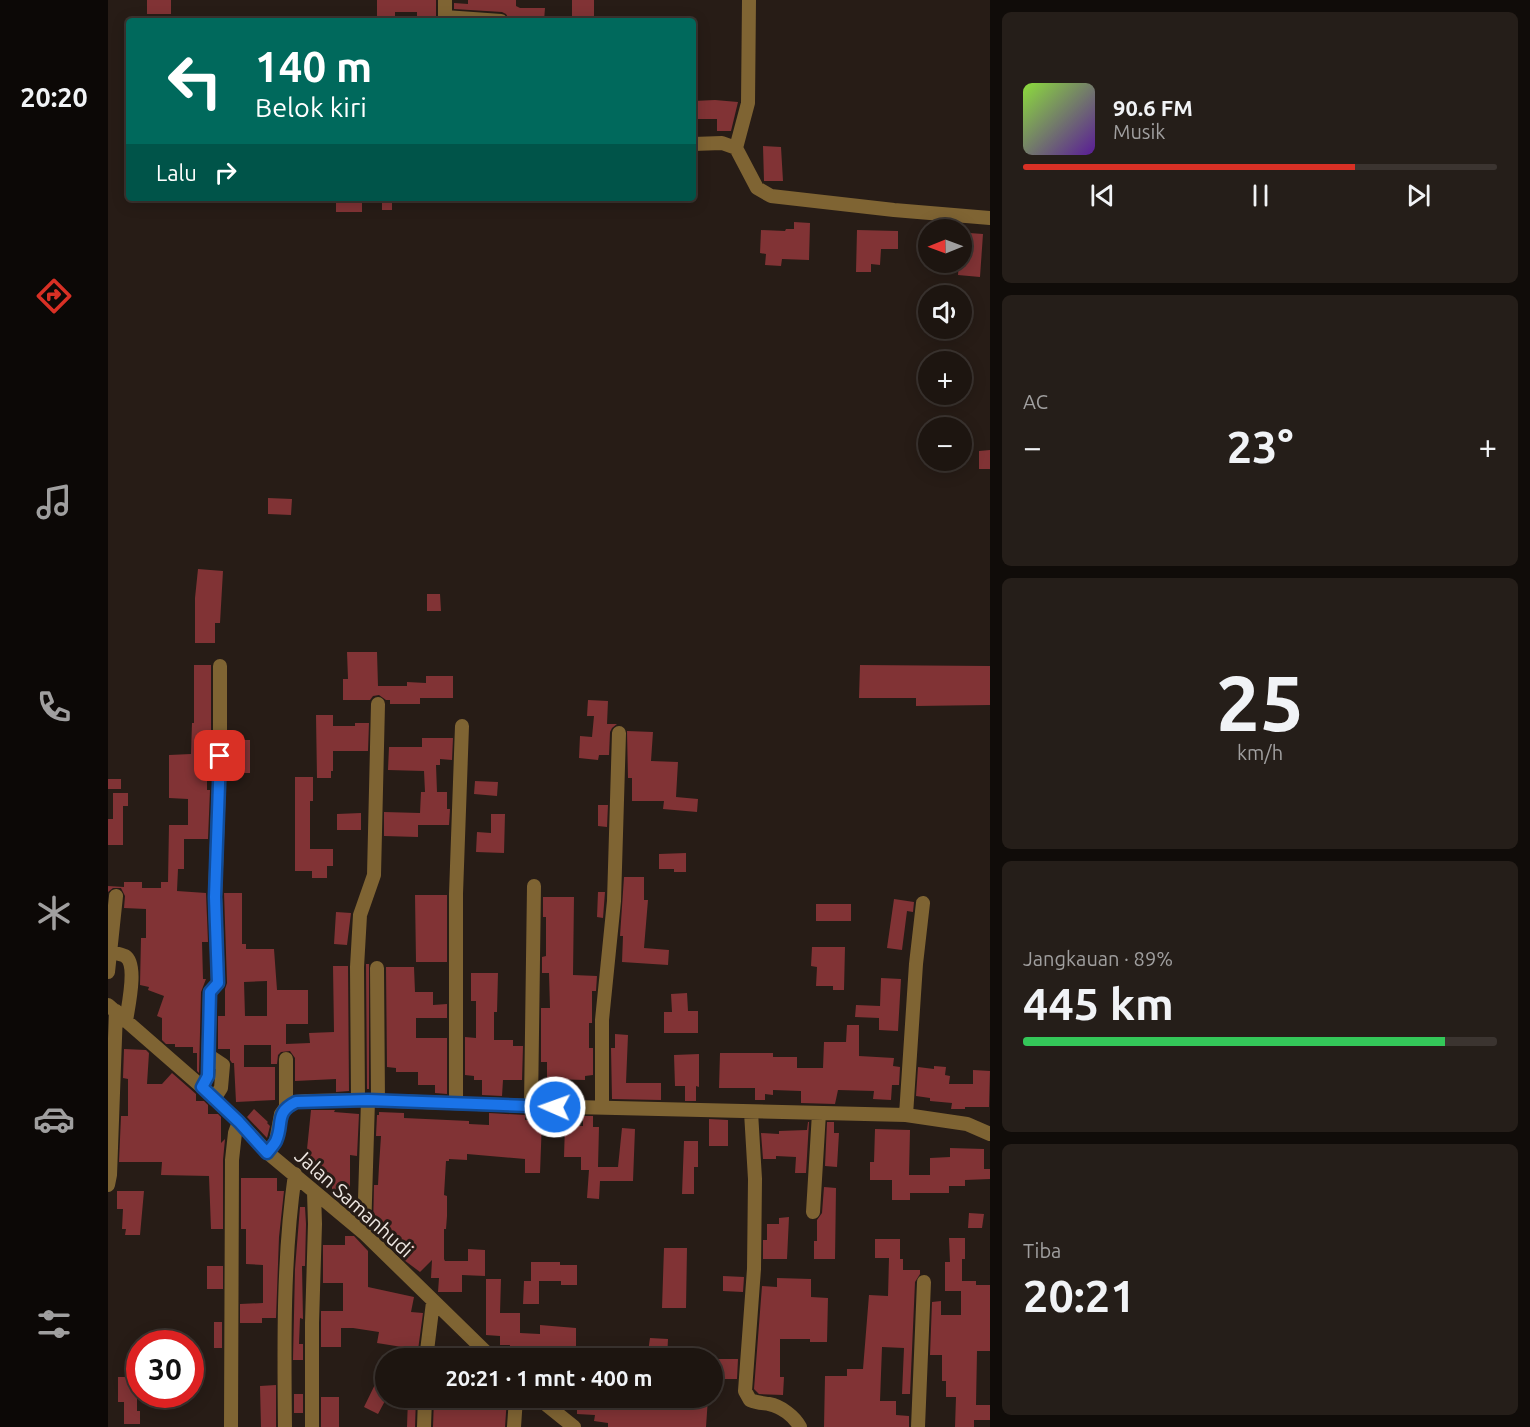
<!DOCTYPE html>
<html lang="id">
<meta charset="utf-8">
<style>
:root{--surface:#1d1510;--page:#251e19;--text:#f1f3f6;--muted:#a09f9f;--line:#3b3430;--accent:#d93025}
body{margin:0;font-family:Ubuntu,sans-serif;background:var(--page);color:var(--text);height:100vh;display:flex;flex-direction:column;font-size:22px;white-space:nowrap}
*{box-sizing:border-box;margin:0}
p{font-size:20px;color:var(--muted)}
.icon{flex:none;width:33px;height:33px;fill:none;stroke:currentColor;stroke-width:2;stroke-linecap:round;stroke-linejoin:round}
.map{position:relative;flex:1;overflow:hidden}
.sheet{display:flex;flex-direction:column;gap:12px;padding:12px;background:#100c09;width:540px}
.sheet>*{flex:none}
.top-card{position:absolute;left:18px;top:18px;width:570px;height:183px;border-radius:6px;box-shadow:0 3px 15px #0003,0 0 0 2px var(--line);background:#00695c;color:#fff;overflow:hidden}
.needle{width:39px;rotate:269deg}
.controls{position:absolute;left:810px;top:219px;display:grid;gap:12px}
.controls a{display:grid;place-items:center;width:54px;height:54px;border-radius:50%;background:var(--surface);box-shadow:0 3px 15px #0003,0 0 0 2px var(--line);font-size:30px}
.speed{position:absolute;left:18px;top:1330px;display:flex;gap:12px;font-size:30px;font-weight:700;text-align:center}
.speed>*{display:grid;place-content:center;width:78px;height:78px;border-radius:50%;background:var(--surface);box-shadow:0 3px 15px #0003,0 0 0 2px var(--line);line-height:1}
.speed .limit{border:9px solid #d22;background:#fff;color:#111}
.pin{position:absolute;display:grid;place-items:center;width:51px;height:51px;color:#fff;margin:-26px;border-radius:12px;box-shadow:0 3px 9px #0006}
.me{position:absolute;width:66px;margin:-33px;rotate:272deg;stroke-linejoin:round;filter:drop-shadow(0 0 4px #0008)}
.turn{display:flex;align-items:center;gap:21px;height:126px;padding:0 30px;font-size:27px}
.turn .icon{width:78px;height:78px;stroke-width:2.5}
.turn b{display:block;font-size:42px;line-height:51px}
.then{display:flex;align-items:center;height:57px;padding:0 30px;background:#0003;gap:12px;font-size:22px}
.big{font-size:45px;font-weight:600;line-height:1.1}
.sheet .widget{flex:1;display:flex;flex-direction:column;justify-content:center;gap:9px;min-width:0;padding:0 21px;border-radius:9px;background:var(--page)}
.sheet .dial{align-items:center;gap:0}
.dial b{font-size:78px;line-height:1}
.song{display:flex;align-items:center;gap:18px}
.cover{width:72px;height:72px;border-radius:9px;background:linear-gradient(135deg,hsl(90 70% 55%),hsl(270 70% 35%))}
.played{height:6px;border-radius:3px;background:linear-gradient(90deg,var(--accent) 70%,var(--line) 70%)}
.keys{display:flex;justify-content:space-around;direction:ltr}
.heat{display:flex;justify-content:space-between;align-items:center;font-size:33px;direction:ltr}
.charge{height:9px;border-radius:4px;background:linear-gradient(90deg,#34c759 89%,var(--line) 0)}
.trip{position:absolute;left:267px;top:1348px;width:348px;height:60px;border-radius:30px;background:var(--surface);box-shadow:0 3px 15px #0003,0 0 0 2px var(--line);font-weight:600;line-height:60px;text-align:center}
main{display:flex;flex:1;min-height:0}
.dock{display:flex;flex-direction:column;width:108px;justify-content:space-around;align-items:center;background:#0c0806;color:var(--muted)}
.dock .icon{width:42px;height:42px}
.dock .selected{color:var(--accent)}
.dock b{font-size:27px;color:var(--text)}
.map>svg:first-child{display:block}
.building{fill:#813335;fill-rule:evenodd}
.lines{fill:none;stroke-linecap:round;stroke-linejoin:round}
.minor{stroke:#7f6433;stroke-width:14}
.route-casing{stroke:#114b97;stroke-width:15}
.route{stroke:#1a73e8;stroke-width:10}
.labels{text-anchor:middle;stroke-width:6;stroke-linejoin:round;paint-order:stroke}
.street-label{font-size:20px;fill:#eee7e2;stroke:#271c16}
</style>
<main>
<nav class="dock">
<b>20:20</b>
<svg class="icon selected" aria-label="directions" viewBox="0 0 24 24"><path d="M12 3l9 9-9 9-9-9zM9 14v-3h6M13 9l2 2-2 2"/></svg>
<svg class="icon" aria-label="music" viewBox="0 0 24 24"><path d="M9 18V5l10-2v13"/><circle cx="6" cy="18" r="3"/><circle cx="16" cy="16" r="3"/></svg>
<svg class="icon" aria-label="phone" viewBox="0 0 24 24"><path d="M5 4h4l2 5-3 2q2 4 5 5l2-3 5 2v4C11 20 4 13 5 4z"/></svg>
<svg class="icon" aria-label="climate" viewBox="0 0 24 24"><path d="M12 3v18M4 7l16 10M4 17L20 7"/></svg>
<svg class="icon" aria-label="car" viewBox="0 0 24 24"><path d="M5 17H2v-5l4-1 3-4h7l3 4 3 1v5h-3M9 17h6M6 11h13"/><circle cx="7" cy="17" r="2"/><circle cx="17" cy="17" r="2"/></svg>
<svg class="icon" aria-label="filters" viewBox="0 0 24 24"><path d="M4 7h16M4 17h16"/><circle cx="9" cy="7" r="2"/><circle cx="15" cy="17" r="2"/></svg>
</nav>
<div class="map">
<svg width="882" height="1427" viewBox="0 0 882 1427">
<rect width="100%" height="100%" fill="#271c16"/>
<path class="building" d="M39,0h24v14h-24z
M269,0h59v17l-19,1v-6h-22v9h-18z
M360,0h48v6l4,2h25l-1,13h-34l-4,-7 -4,-2 -48,-3v-6l14,1z
M464,0h22v21h-22z
M607,100l23,2 -7,29h-14v-12h-24v-18z
M655,146l18,1 2,34h-19z
M228,198h26v14h-26z
M274,198h10v12h-10z
M686,222l16,1 -1,37 -27,-1 -1,7 -16,-1 1,-11 -6,-1 1,-23 24,1 1,-2h8z
M749,230l41,1v18h-17l-1,16 -9,-1v8h-15z
M861,233l14,1 -3,43 -22,-2 1,-13h3v-15l6,1z
M882,450v19h-11v-18z
M160,498l24,1 -1,16 -23,-1z
M90,569l25,2 -3,52h-5v20h-20v-45z
M319,594h13l1,17h-14z
M239,652h30l1,34h29v-4l19,1v-7h27v22h-33v6h-30v-4h-4l-7,-5 -6,1 -3,4h-27v-21h5z
M86,665h17v79h-4v46h3l-2,49h-24v30h-6l-1,22 29,2 2,49h-6l1,37h3l-5,13 -2,81 -2,-2v-18h-4v-6h-18v-3h-9l-4,-4v-22l-5,-2 7,-20 -16,-6 1,-3 -9,-2 1,-47h5v-29l-22,-1 1,-12 -4,-8h-8l-5,4v-6l16,1v-5h18v6h19v-6h7l1,-57h19v-26l-19,-1v-43l22,-1 1,-31h2z
M752,665l130,1v39l-74,1v-8h-57z
M480,700l20,1 -1,23h10l-5,4 -2,4 -1,23h-10l-1,5 -19,-2 1,-22 12,1 2,-21h-7z
M208,715h17v11h22v-3h14l-1,28h-35v20h-2v7h-14z
M519,731l26,1 -2,29 27,1 -2,35 22,2 -1,13 -34,-3 1,-8h-32v-23h-4z
M314,738h31l-1,22 -12,-1v6h-4l1,27h10v17h3l-1,16h-31v12l-34,-1v-24l36,1 1,-21h4l-1,-21 -36,-1 1,-23h33z
M122,740h20v33h-20z
M187,777h18v24h-3v48h23v17h-6v12h-15v-7h-17z
M0,779h13v10h-13z
M367,781l23,1 -1,14 -23,-2z
M5,793h15v13h-5v39h-15v-26h5z
M490,805h10l-1,22 -9,-1z
M253,813v17h-24v-16z
M383,814h14l-1,39 -28,-1 1,-20 14,1z
M578,853v19h-12v-3h-15v-15z
M516,877h20v23h4l-4,48 25,2 -1,15 -46,-3 1,-26h-3z
M490,892h7l-2,26 -6,-1z
M116,893h18v51h4v5h28l3,41h31v34h-22v20l24,-1 -1,-10 25,-1 -1,-66h15l1,125 -13,1v-13l-41,2v-23l-5,-7 -9,1 -3,3 -1,9h-6v-19h-27v22h31v33l-39,2 -2,-39h-2l-2,-3v-11h-12v-33h7v-27l2,-6zM159,981v35h-22l-1,-34z
M307,895h32v67h-31z
M435,897h31l-1,78 24,1 -1,15h-4v32h-3v25h4v27l-8,1v4l-38,-1v-17h-6v-54h9l-1,-35h-7v-16l4,-1v-39h-3z
M786,899l20,3 -1,10 -6,-1 -5,39 -15,-2z
M708,904h35v17h-35z
M228,912l15,1 -4,32 -13,-1z
M704,947h33l-1,43h-11v-4h-17l1,-19 -6,-1z
M258,964h3v125h-2z
M278,967h28l1,25h18v13l14,-1v14h-31v20h31v56l-12,-1v-8h-17v-13h-22v-4l-9,-1z
M363,973h27l-1,39h-3v28h19v6h10l-1,34h-19l-1,16 -20,-1v-15h-8v-4l-9,-1v-38l11,1v-37h-5z
M773,978l20,1 -3,52 -19,-1v-12l-24,-1 1,-12 24,1z
M579,993l1,18h10v22h-34v-21h8l-1,-18z
M739,1025h12v31l35,2 -1,8 7,1 -1,18h-7l-1,15 -18,-1 1,-8 -36,-1 -3,14 -34,-1v-12l-28,-1v5l-8,-1v6h-10v-12h-36l1,-35h53v4h24v11h26l1,-26h22z
M507,1034l13,1 -2,48h35v17l-49,-1 -1,-51h4z
M16,1049l22,1 3,3 -2,31h15l10,-11 24,21v7h8l4,4v9h10l3,3v26l4,-4 -2,21v69h-12l-2,-53 -48,-1 1,-13h-43l2,-46h7v-37l-5,-1z
M591,1054v33l-3,-1v15h-11v-15h-10l-1,-31z
M826,1066l12,1 -1,8 5,1 -1,8h24v-14l17,1 -1,36h-24v2h-14l1,-6 -22,-2v-3l-14,-2 2,-29 16,2z
M432,1084l10,1v12l-10,-1z
M146,1109l14,13 -1,1 3,3 -3,12 -20,-21z
M203,1110h24l-1,2 25,2 -2,42 -7,-1v38h-18v-14l-18,-2v-7l-9,-1z
M271,1112l25,1v5l65,3v3l20,1v-12l36,2v5h17l-2,53h-15v-14l-58,-5v6l-18,-1v2h-3l-2,34 3,1v20l-1,13h-2v30l1,2h23v-12l17,1v26l-23,-1v17h-24l1,-14h-8l1,-18 -12,12 -16,-12 -31,-31 1,-44h4l1,-19 2,-30h-5l1,-21h2z
M475,1116h10v11h6l-1,40h20l4,-39 13,1 -2,52h-33l-1,18 -12,-1 2,-28h-8v-13h-17l1,-32 18,1z
M601,1119l19,1v26h-19z
M700,1122h1l-3,51h-11l1,-16 -20,-1v3h-13l-2,-26 18,1v-3l28,-1z
M719,1122h7v11h5l-2,34 -12,-1z
M767,1129l35,1 -1,45h21v-17l20,-1v-9l34,1v20h6v10l-25,1v6h-16v7h-39v7h-18v-20h-22v-18h4z
M576,1141h14v26h-4v27h-12z
M133,1178h36v13h7l-5,46 -3,81h-14v5h-22v-19l23,-1v-38l-17,-1v-35h-5z
M716,1187l12,1 -1,71h-21v-18h3v-21l5,-7z
M9,1191h27l-4,44h-15l1,-6h-4l1,-20h-6z
M192,1207h5l1,17 -1,42h-3l1,53 -3,-1 -1,26h4v16h-10l2,-91z
M861,1213l15,1 -2,14h-14z
M681,1217l-2,42h-24v-19h4v-16h12v-6z
M237,1236h9l14,15v36l46,10 -3,15 12,1 -5,37 -4,-1 -9,10h-5l-5,-5 7,-7 -25,-4 2,-11 -26,-4h-12v19h-20v-36h22v-28h-20v-38h22z
M841,1238h16v21h-3v22h14v4h14v66h-13l-1,54h14v15h-16v7h-19l1,-30h-10v-16h-4v-26h-12l2,-53 9,-1v14h20v-24h-16v-29h5z
M767,1239h25v20h3v11h17v4l-5,8 -5,112h-8l2,-46 -22,-1 -2,54h16v14l13,1v11h-85l1,-51h22v-7h16l6,-74 19,1 1,-38h-14z
M556,1248h23l-1,60h-24z
M423,1262h29v3h17v20h-16v-4h-30z
M99,1266h16v23h-16z
M615,1276l21,1 -1,15 -20,-1z
M669,1278l34,1v18l17,1 -1,44h-17v-3h-30v38h4l-1,18 -24,-1 -5,-5 8,-103 15,1z
M378,1279h15l-1,34h20v20l20,1v-9l36,3v20l-18,-1v12h-38v-7h-11l1,-7h-10v-9l-14,-1z
M416,1281h15v23h-16z
M106,1322h8v26h-8z
M542,1338l18,1 -1,20h-20z
M604,1359h26l-1,20h-25z
M278,1362v37l-8,15 -14,-7z
M10,1377h19v34h3v13h-16v-22h-6z
M168,1385v42h-15l-1,-41z
M186,1394h9v19h-9z
M213,1397h18v30h-18z
M300,1398h8l-1,29h-8z
M326,1398h73l-2,29h-72z
M469,1398h15v5l20,2 1,-7h12v10l27,2v-12h12v4l27,1v-5h17l-2,29h-98v-4l-14,-2 1,-6 -18,-1z"/>
<g class="lines">
<path class="minor" d="M337,0v21
M337,17l56,4
M585,144l29,-1 14,5 21,40 14,8 123,14 96,8
M628,148l12,-45 1,-103
M3,952c4,1 10,2 14,4 13,8 3,51 1,65
M269,968l1,133
M0,972l8,-76
M0,1005l94,82 37,35 29,31 96,80 129,126
M100,1055l15,10 -2,23 -7,11
M94,1087l6,-11 2,-84 8,-9 -3,-86 5,-141v-90
M250,1100l-1,-133 3,-52 14,-40 4,-171
M348,1103v-209l6,-168
M423,1106l3,-220
M178,1107v-48
M494,1108v-88l12,-119 5,-168
M643,1112l4,67 -1,90 -9,122 5,9c7,3 13,3 19,4 12,2 26,13 31,23
M798,1115l10,-151 7,-61
M160,1153l8,-12 5,-27 5,-7 10,-5 10,-1 62,-1 163,6 375,9 61,9 23,10
M0,1185l2,-10 6,-164
M705,1212l6,-99
M256,1233l4,-133
M318,1359l7,-57
M430,1398l36,29
M123,1427l1,-267 3,-27 4,-11
M177,1427c-1,-84 -2,-169 10,-253
M204,1427v-104l3,-99 -1,-32
M316,1427l1,-29
M406,1427l2,-29
M810,1427l6,-145"/>
</g>
<g class="lines">
<g class="route-casing">
<path id="route" d="M112,756l-5,141 3,86 -8,9 -2,84 -6,11 37,35 28,31c3,-4 7,-8 9,-12 8,-18 -2,-28 20,-39l72,-2 187,7"/>
</g>
<use href="#route" class="route"/>
</g>
<g class="labels">
<g class="street-label">
<text transform="translate(246 1203) rotate(42)" y="7">Jalan Samanhudi</text>
</g>
</g>
</svg>
<div class="controls">
<a><svg class="needle" viewBox="-14 -14 28 28"><path d="M0-13l5 13h-10z" fill="#e53935"/><path d="M0 13l5-13h-10z" fill="#a09f9f"/></svg></a>
<a><svg class="icon" aria-label="sound" viewBox="0 0 24 24"><path d="M4 9h4l5-4v14l-5-4H4zM17 9q2 3 0 6"/></svg></a>
<a>+</a>
<a>−</a>
</div>
<div class="speed"><div class="limit">30</div></div>
<div class="pin" style="left:112px;top:756px;background:#d93025"><svg class="icon" aria-label="arrive" viewBox="0 0 24 24"><path d="M6 21V4h12l-3 4 3 4H6"/></svg></div>
<svg class="me" style="left:447px;top:1107px" viewBox="-20 -20 40 40"><circle r="17" fill="#1a73e8" stroke="#fff" stroke-width="3"/><path d="M0-11L8 9 0 5-8 9z" fill="#fff"/></svg>
<div class="trip">20:21 · 1 mnt · 400 m</div>
<div class="top-card">
<div class="turn"><svg class="icon" aria-label="left" viewBox="0 0 24 24"><path d="M17 20v-9H6M10 6l-5 5 5 5"/></svg><div><b>140 m</b>Belok kiri</div></div>
<div class="then">Lalu<svg class="icon" aria-label="right" viewBox="0 0 24 24"><path d="M7 20v-9h11M14 6l5 5-5 5"/></svg></div>
</div>
</div>
<section class="sheet">
<div class="widget">
<div class="song"><i class="cover"></i><div><b>90.6 FM</b><p>Musik</p></div></div>
<div class="played"></div>
<div class="keys"><svg class="icon" aria-label="previous" viewBox="0 0 24 24"><path d="M18 5L8 12l10 7zM5 5v14"/></svg><svg class="icon" aria-label="pause" viewBox="0 0 24 24"><path d="M8 5v14M16 5v14"/></svg><svg class="icon" aria-label="next" viewBox="0 0 24 24"><path d="M6 5l10 7-10 7zM19 5v14"/></svg></div>
</div>
<div class="widget"><p>AC</p>
<div class="heat"><a>−</a><b class="big">23°</b><a>+</a></div>
</div>
<div class="widget dial"><b>25</b><p>km/h</p></div>
<div class="widget"><p>Jangkauan · 89%</p><b class="big">445 km</b><div class="charge"></div></div>
<div class="widget"><p>Tiba</p><b class="big">20:21</b></div>
</section>
</main>
